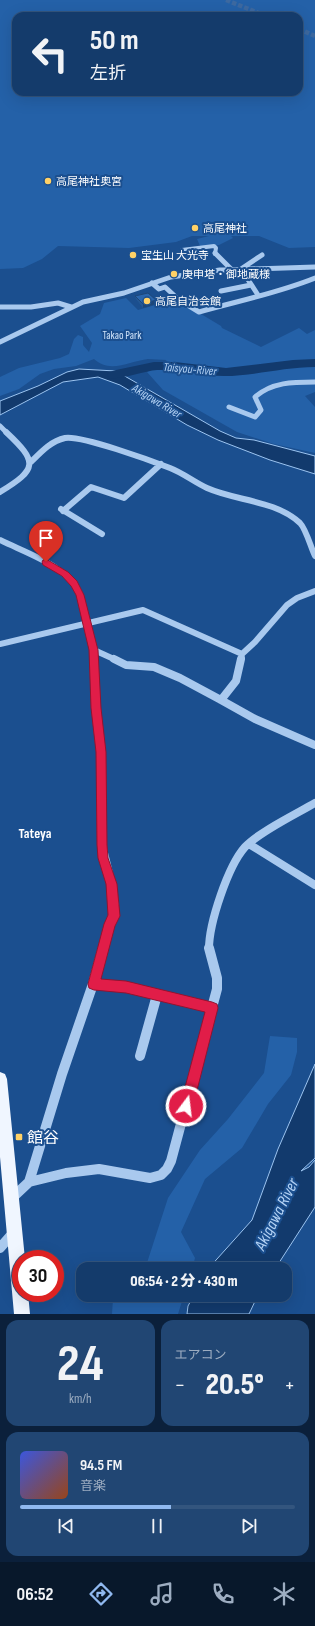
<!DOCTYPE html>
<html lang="ja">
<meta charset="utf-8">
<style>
:root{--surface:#143b6b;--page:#214673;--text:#f1f3f6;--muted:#9dadc1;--line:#33557e;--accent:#90b9f0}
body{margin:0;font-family:"Sofia Sans Condensed","Noto Sans JP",sans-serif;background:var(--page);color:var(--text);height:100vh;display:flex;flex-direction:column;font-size:15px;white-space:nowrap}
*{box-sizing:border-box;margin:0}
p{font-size:13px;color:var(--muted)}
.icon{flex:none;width:22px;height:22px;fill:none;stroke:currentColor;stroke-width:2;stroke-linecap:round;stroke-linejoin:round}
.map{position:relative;height:1314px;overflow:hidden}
.side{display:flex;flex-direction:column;gap:6px;padding:6px;background:#0b203b;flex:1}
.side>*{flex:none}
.top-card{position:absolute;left:12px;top:12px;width:291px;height:84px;border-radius:12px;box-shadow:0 4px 16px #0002,0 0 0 1px var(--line);background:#143b6b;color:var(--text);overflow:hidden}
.speed{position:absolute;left:12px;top:1250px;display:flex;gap:8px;font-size:20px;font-weight:700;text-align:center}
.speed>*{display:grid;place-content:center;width:52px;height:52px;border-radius:50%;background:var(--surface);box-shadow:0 4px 16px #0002,0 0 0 1px var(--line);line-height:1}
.speed .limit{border:6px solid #d22;background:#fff;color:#111}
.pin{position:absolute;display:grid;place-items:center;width:34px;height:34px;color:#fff;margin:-41px -17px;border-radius:50% 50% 50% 0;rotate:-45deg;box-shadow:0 0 4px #0007}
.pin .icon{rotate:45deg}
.me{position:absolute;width:44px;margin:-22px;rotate:15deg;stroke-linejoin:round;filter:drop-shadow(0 0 3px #0008)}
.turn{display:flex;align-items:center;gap:14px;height:84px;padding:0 12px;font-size:18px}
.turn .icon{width:52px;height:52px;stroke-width:2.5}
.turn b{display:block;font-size:28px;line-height:34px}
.big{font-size:30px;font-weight:800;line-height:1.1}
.side .widget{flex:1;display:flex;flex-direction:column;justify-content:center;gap:6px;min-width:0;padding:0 14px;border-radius:12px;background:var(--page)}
.side .dial{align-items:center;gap:0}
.dial b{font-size:52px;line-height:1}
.song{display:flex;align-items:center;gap:12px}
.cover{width:48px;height:48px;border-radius:6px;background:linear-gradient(135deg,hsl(230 70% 55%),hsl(20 70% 35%))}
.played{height:4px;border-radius:2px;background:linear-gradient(90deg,var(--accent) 55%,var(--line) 55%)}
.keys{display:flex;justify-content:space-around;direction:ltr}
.heat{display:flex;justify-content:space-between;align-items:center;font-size:22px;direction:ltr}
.side .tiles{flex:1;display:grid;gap:6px;grid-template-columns:1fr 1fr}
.widget:last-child{grid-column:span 2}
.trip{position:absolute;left:76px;top:1262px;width:216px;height:40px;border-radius:12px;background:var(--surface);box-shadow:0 4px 16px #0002,0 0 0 1px var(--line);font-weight:800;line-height:40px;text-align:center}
.tabs{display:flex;height:64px;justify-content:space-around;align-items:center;background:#08182b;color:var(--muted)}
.tabs .icon{width:28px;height:28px}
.tabs .current{color:var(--accent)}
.tabs b{font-size:18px;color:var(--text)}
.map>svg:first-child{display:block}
.green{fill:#2461a8;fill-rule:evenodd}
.water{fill:#123a6d;stroke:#9cc4f0}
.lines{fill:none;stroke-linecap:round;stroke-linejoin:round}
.river{fill:#123a6d;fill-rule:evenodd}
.major-tunnel{stroke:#3d69a0;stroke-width:4.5;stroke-dasharray:4.5 2;stroke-linecap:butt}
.minor-far4{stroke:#a9c9ee;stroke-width:4}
.minor-far3{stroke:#a9c9ee;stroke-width:5}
.minor-far2{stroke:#a9c9ee;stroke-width:6}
.minor-far1{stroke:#a9c9ee;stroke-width:8}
.minor{stroke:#a9c9ee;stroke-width:10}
.major{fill:#f0f6ff;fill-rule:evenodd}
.wall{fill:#245895}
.shaded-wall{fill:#1d4779}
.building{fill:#2a66ad;stroke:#1d4779}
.route{fill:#e11d48;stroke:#92132f}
.poi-dot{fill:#ffd166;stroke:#1b4f8f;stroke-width:1.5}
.labels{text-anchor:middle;stroke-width:4;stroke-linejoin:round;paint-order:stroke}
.far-poi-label{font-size:11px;fill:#fff;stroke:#1b4f8f;text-anchor:start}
.far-park-label{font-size:11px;fill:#cfe3fa;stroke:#1b4f8f}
.far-water-label{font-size:12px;font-style:italic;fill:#b5d3f5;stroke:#1b4f8f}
.neighbourhood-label{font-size:14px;font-weight:bold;fill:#fff;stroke:#1b4f8f}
.near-poi-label{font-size:16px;fill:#fff;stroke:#1b4f8f;text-anchor:start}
.near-water-label{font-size:17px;font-style:italic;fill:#b5d3f5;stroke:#1b4f8f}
</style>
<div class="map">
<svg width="315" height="1314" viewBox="0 0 315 1314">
<rect width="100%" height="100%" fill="#1b4f8f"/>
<path class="green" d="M0,0h315v247l-26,1 -30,-12h-28l2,2 -14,7 -18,3 -4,-9 12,-3h-17l-16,6 -47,6 -71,-2 -16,13 -19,9 -23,1zM16,16h283v76h-283z
M126,298l12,12 38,-11 45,27 1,2 39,19 38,-19 8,6 8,-4v62l-10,4 10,11v46l-41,-9 -37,-12 -74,-42 -16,-18 20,-12c-6,0 -13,-1 -19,-1 -18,2 -38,15 -54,0l-18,7 -22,3 -14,5 -21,15 -19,7v-19l19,-9 41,-10 9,-4 5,-15 4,-4 5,2v8l6,7 3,-9 -12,-17 20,-12 4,-11z
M270,1036l27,2v14l-6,23 -23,29 -26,44 -37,31 -24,53 14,26 -3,11h-47l23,-71 32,-48 28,-31 36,-46z
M117,1295h67l-6,19h-66l1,-15z"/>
<path class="water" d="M79,369l37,2 104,60 16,7 18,2 61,16v18l-45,-14 -52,-20 -31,-15 -67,-40 -22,-8 -35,5 -63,33v-14l38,-15 29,-14z
M315,1064v94l-14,13 8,-4 6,-7v47l-40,62h-67l44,-49 26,-71z
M194,1295h64l-9,19h-62l1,-8z"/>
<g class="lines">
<path class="river" d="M315,359v8c-31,0 -61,9 -91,9 -23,0 -44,-7 -67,-6 -13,1 -37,10 -48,8l-2,-3 2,-3 7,-2 38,-8h21l51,6 67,-8z"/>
<path class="major-tunnel" d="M226,0l40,16
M299,29l16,7"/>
<path class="minor-far4" d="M182,250l32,-4 2,2 -1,6"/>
<path class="minor-far3" d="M215,253l16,16
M152,283l7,6 6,-2 13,12 21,13c39,-11 79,-19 116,-34
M221,291l30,-6
M258,295l-17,-26 21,-14
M0,307h31l27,-4 13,4
M0,342l83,-40 41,-9 47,-16 49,-7 95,-3
M229,407l26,10 6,-7 -6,-13c17,-15 38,-15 60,-15
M0,426l7,7"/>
<path class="minor-far2" d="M31,462c10,-10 20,-21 34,-24 16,-3 87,23 105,30 13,5 24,14 37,20 29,13 68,12 93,35 6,6 11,25 15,33
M0,492c38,-23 38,-30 6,-60
M61,509l41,25
M63,511l28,-24 33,11 37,-34
M0,540c26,13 68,26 80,54 3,9 4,19 7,27 3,13 7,26 7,39
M0,644l143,-34 99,44
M94,650l22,10
M241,660l1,-6 13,-12 32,-37 10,-7 18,-7"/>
<path class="minor-far1" d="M94,659l2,49 5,44 1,93 10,40 3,20 -2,10 -10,34
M114,659l12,6 28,2 26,11 41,22
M241,659l-5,22 -15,19 34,19 60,26
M249,844l66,41
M209,949c0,-26 19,-83 36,-102 14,-15 51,-33 70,-44"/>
<path class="minor" d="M93,984l33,3 86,21
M140,1056l17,-61
M29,1182l33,-108 31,-90 10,-36
M12,1198l17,-16 37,-9 33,-4 51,9 11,-3 6,-6 4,-8 46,-172v-11l-8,-30
M0,1248l13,-15"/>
<path class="major" d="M0,1072l5,2 2,5 18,180h-4v34h7l2,21h-16l-14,-157z"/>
</g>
<path class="wall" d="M135,296l21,8 -13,4 -7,-9z"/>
<path class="shaded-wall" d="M156,300v4l-13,4v-4z"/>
<path class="building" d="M148,293l8,7 -13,4 -8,-8z"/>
<path class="route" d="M46,559l22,13 9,9 7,14 14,55 3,58 5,44 1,93 1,13 9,26 3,32 -5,10 -14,53 25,2 86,21 5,2 1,4 -25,98 -2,4 -5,2 -4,-2 -2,-4 25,-94 -79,-19 -32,-3 -5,-2 -1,-4 16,-60 4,-9 -2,-31 -8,-26 -1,-13 -1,-93 -5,-44 -2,-58 -13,-55 -5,-9 -9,-10 -19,-11 -1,-3 1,-2z"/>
<g class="poi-dot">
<circle cx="48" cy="181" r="4"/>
<circle cx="195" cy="228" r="4"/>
<circle cx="133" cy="255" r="4"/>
<circle cx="174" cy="274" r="4"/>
<circle cx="147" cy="301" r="4"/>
<rect x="15" y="1133" width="8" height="8" rx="2"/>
</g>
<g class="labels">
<g class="far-poi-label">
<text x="56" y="185">高尾神社奥宮</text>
<text x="203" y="232">高尾神社</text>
<text x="141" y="259">宝生山 大光寺</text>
<text x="182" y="278">庚申塔・御地蔵様</text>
<text x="155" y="305">高尾自治会館</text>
</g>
<g class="far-park-label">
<text x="122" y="339">Takao Park</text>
</g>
<g class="far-water-label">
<text transform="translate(190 369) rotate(5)" y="4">Taisyou-River</text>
<text transform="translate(157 401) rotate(31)" y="4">Akigawa River</text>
</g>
<g class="neighbourhood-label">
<text x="35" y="838">Tateya</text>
</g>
<g class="near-poi-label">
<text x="27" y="1143">館谷</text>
</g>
<g class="near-water-label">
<text transform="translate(276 1214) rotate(-63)" y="6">Akigawa River</text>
</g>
</g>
</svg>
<div class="speed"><div class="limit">30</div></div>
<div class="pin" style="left:46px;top:562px;background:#d93025"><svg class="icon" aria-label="arrive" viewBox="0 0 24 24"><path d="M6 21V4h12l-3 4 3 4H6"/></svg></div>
<svg class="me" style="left:186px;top:1106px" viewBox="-20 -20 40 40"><circle r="17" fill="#e11d48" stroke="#fff" stroke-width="3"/><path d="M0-11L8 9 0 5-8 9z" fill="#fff"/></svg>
<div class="trip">06:54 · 2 分 · 430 m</div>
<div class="top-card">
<div class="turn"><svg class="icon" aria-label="left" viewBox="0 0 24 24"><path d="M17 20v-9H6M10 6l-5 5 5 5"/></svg><div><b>50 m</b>左折</div></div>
</div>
</div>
<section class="side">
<div class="tiles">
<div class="widget dial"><b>24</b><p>km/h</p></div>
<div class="widget"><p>エアコン</p>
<div class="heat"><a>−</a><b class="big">20.5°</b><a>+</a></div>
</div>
<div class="widget">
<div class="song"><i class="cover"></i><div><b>94.5 FM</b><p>音楽</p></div></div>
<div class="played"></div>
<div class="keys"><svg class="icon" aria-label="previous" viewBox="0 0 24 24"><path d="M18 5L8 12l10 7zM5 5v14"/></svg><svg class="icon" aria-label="pause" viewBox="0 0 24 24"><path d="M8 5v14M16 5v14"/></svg><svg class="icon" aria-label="next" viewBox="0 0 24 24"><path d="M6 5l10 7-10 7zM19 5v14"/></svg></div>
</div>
</div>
</section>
<nav class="tabs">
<b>06:52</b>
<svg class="icon current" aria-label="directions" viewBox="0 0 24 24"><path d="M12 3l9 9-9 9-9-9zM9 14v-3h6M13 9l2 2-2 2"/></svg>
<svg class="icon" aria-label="music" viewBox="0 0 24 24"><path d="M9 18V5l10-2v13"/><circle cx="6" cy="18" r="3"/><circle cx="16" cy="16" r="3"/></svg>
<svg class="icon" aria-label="phone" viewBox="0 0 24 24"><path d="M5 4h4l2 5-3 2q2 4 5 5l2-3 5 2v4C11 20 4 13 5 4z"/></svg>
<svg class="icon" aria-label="climate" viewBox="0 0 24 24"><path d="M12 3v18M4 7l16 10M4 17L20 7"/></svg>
</nav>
